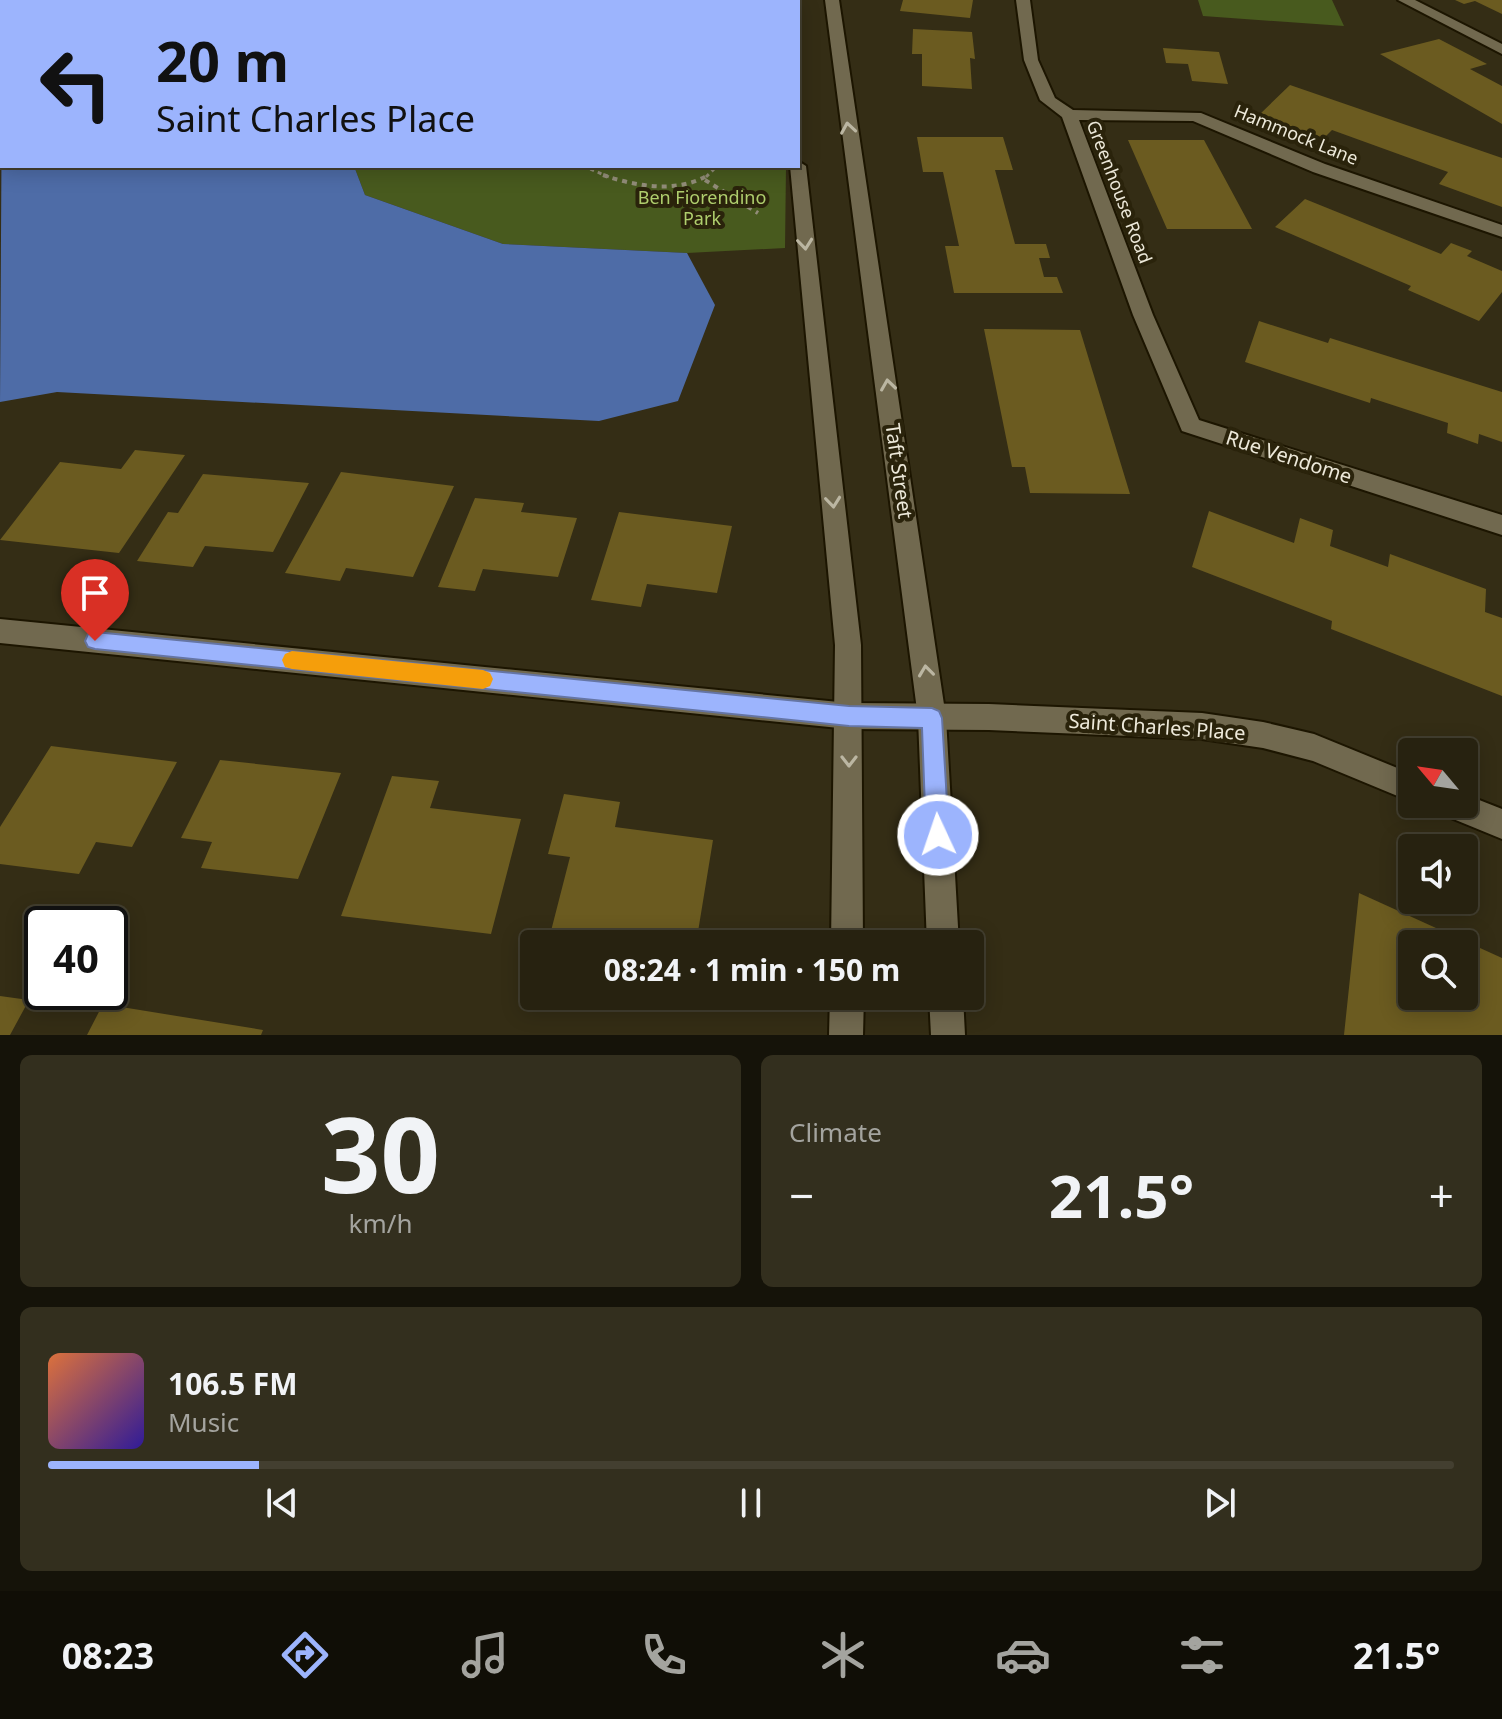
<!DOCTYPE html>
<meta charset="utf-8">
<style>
:root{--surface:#272210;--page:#332f1e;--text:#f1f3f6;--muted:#a4a49f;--line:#433f30;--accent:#9cb4fd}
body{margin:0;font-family:"Noto Sans",sans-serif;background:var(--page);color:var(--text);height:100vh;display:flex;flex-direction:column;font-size:30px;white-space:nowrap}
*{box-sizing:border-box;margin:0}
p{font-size:26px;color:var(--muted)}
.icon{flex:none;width:44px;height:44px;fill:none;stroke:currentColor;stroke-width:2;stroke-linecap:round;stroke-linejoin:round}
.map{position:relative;height:1035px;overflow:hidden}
.details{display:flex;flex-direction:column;gap:20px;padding:20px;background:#151309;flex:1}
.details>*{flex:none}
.banner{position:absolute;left:0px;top:0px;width:800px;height:168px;box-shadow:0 4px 20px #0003,0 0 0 2px var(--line);background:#9cb4fd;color:#111;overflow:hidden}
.needle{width:52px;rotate:299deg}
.controls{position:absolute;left:1398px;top:738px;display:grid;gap:16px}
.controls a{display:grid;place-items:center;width:80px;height:80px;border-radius:8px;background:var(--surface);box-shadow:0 4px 20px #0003,0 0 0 2px var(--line);font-size:40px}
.speed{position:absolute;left:24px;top:906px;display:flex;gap:16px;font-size:40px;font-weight:700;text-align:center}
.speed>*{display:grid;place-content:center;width:104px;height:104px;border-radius:50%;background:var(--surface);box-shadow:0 4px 20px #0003,0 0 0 2px var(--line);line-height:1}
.speed .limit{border:4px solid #111;border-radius:12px;background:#fff;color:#111}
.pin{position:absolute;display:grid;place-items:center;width:68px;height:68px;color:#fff;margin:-82px -34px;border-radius:50% 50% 50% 0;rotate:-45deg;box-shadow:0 0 8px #0007}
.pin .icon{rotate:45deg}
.me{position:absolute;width:88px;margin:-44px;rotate:357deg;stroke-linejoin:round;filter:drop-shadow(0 0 6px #0008)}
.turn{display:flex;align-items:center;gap:28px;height:168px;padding:0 24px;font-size:36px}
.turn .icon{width:104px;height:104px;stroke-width:2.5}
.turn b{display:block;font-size:56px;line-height:68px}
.big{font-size:60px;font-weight:700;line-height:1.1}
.details .tile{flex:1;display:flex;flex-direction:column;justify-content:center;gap:12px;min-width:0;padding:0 28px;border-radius:12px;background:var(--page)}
.details .dial{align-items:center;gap:0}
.dial b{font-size:104px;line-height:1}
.song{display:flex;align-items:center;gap:24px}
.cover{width:96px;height:96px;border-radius:12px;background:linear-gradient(135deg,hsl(20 70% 55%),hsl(250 70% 35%))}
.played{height:8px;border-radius:4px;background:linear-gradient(90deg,var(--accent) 15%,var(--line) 15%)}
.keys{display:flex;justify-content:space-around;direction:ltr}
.heat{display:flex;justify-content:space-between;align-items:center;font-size:44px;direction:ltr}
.details .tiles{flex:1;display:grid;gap:20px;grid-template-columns:1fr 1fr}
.tile:last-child{grid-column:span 2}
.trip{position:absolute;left:520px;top:930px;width:464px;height:80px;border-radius:8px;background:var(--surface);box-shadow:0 4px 20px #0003,0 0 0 2px var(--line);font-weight:700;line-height:80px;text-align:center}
.tabs{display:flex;height:128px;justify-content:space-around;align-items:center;background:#100e06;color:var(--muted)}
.tabs .icon{width:56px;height:56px}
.tabs .active{color:var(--accent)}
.tabs b{font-size:36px;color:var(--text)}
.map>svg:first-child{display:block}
.green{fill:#485a1e}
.water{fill:#4e6ca7}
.building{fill:#6b5b20;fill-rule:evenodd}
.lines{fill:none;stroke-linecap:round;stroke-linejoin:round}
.street-casing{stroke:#1c1500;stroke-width:4}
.secondary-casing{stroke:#1c1500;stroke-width:4}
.path-far1{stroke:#928d79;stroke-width:3;stroke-dasharray:4 4;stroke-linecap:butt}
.path{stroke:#928d79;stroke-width:4;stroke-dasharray:5 5;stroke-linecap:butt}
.street{fill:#71694f;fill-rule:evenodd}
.secondary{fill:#71694f;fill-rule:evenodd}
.oneway{stroke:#bbb6a2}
.route{fill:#9cb4fd;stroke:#6575a4;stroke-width:2}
.slow{fill:#f59e0b}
.labels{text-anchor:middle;stroke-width:8;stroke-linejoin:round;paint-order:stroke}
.far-street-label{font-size:18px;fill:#ede9da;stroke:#2a230b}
.far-park-label{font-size:18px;fill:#afce6d;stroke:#2a230b}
.street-label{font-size:20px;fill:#ede9da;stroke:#2a230b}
</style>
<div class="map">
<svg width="1502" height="1035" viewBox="0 0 1502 1035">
<rect width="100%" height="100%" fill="#342d15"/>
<path class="green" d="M1198,0h134l12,26 -141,-10z
M354,166h432l-1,82 -98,5 -184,-9 -138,-49z"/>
<path class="water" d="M2,74v92h352l11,29 138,49 184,9 28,52 -37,96 -79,20 -542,-29 -57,10z"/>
<path class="building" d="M903,0h70l-3,18 -70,-7z
M1455,0h47v14l-27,-13 -11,3z
M913,29l59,3 3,27 -5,-1 2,31 -50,-3v-32h-10z
M1439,39l48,25 -17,5 32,17v38l-122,-70z
M1163,48l56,4 9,32 -36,-3 -4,-17 -22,-1z
M1290,85l212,73v49l-63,-23 9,-12 -116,-42 -8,8 -65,-23z
M917,137h86l10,33h-18l20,74h31l4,14h-11l5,19h13l6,16h-109l-9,-47h14l-16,-74h-20z
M1128,140h76l48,89h-85z
M1305,199l136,55 10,-11 21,8 -5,5 35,15v21l-23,29 -71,-31 3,-4 -136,-59z
M1259,321l69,22 2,-5 172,54v50l-23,-8 -1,10 -31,-11 1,-10 -77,-25 -1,5 -125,-41z
M984,329l96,1 50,164 -100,-1 -5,-26h-13z
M135,450l50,5 -66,98 -119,-13 60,-78 61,7z
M341,472l113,14 -41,91 -67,-9 -6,13 -55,-8z
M203,474l106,9 -36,69 -68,-6 -12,21 -56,-6 31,-49 10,1z
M475,498l49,5 -3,9 56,6 -19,59 -75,-8 -8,22 -37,-4z
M1209,511l85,32 6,-25 33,12 -3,16 58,21 2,-13 96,35 -1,23 17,6v78l-171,-67 1,-8 -140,-54z
M619,512l113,14 -15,67 -70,-9 -6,23 -50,-7z
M51,746l126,16 -45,85 -36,-5 -17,32 -79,-10v-37z
M220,760l121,13 -43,106 -97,-11 11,-26 -31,-4z
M392,776l47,5 -9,27 91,11 -30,115 -150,-18z
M564,794l56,8 -5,25 98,13 -17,104h-54l-91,-13 19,-74 -22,-3z
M1359,893l143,65v77h-158zM1412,944h52v52h-52z
M0,996l29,4 -19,35h-10z
M103,1004l160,26 -2,5h-174z"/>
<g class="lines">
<g class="street-casing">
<path id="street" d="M1016,0h14l8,60 17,38 18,12 128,3 124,51 177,61v12l-189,-65 -120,-51 -114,-1 74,195 46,105 303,95v20l-320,-104 -49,-116 -71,-198 -22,-17 -16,-40z
M1398,0h17l87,44v10z
M0,619l849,84 140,1 213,9 61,9 51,12 98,40v28l-99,-41 -50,-13 -61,-9 -213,-9 -140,-1 -849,-86z
M1464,794l38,15v30l-61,-25 -4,-10h27z"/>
</g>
<g class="secondary-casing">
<path id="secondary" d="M779,0h14l1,2h-14z
M825,0h14l107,718 13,226h-32l-9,-226z
M798,161l8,5 55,479 2,299h-32l4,-299 -45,-479h8z
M830,996h34l-1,39h-34z
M929,996h34l2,39h-34z"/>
</g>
<path class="path-far1" d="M583,166l26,11
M706,177l11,-11"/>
<path class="path" d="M603,175c32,11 74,19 105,0
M705,180l53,33"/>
<use href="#street" class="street"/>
<use href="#secondary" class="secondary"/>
</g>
<defs><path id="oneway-chevron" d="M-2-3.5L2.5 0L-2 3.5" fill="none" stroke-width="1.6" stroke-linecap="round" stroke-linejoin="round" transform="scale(2)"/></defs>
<g class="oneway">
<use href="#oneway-chevron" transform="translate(848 128) rotate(-99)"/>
<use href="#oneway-chevron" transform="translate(805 244) rotate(84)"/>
<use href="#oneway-chevron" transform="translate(888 385) rotate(-98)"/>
<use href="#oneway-chevron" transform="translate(833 502) rotate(84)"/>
<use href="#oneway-chevron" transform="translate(926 671) rotate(-97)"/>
<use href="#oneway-chevron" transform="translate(849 761) rotate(90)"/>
</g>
<path class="route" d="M95,632l754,74 83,2 7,3 3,7 7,117 -3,8 -8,4 -8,-4 -4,-8 -4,-107 -73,-2 -754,-77 -7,-2 -3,-6 3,-7z"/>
<path class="slow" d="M292,651l191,19 7,3 3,6 -3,7 -7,3 -191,-20 -7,-2 -3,-7 3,-6z"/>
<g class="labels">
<g class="far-street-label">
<text transform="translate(1296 135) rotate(22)" y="6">Hammock Lane</text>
<text transform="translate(1119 192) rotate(69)" y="6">Greenhouse Road</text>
</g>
<g class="far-park-label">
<text x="702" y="204">Ben Fiorendino<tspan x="702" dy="21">Park</tspan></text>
</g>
<g class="street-label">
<text transform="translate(1289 457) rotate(18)" y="7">Rue Vendome</text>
<text transform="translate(899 471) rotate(82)" y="7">Taft Street</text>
<text transform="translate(1157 727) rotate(4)" y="7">Saint Charles Place</text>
</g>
</g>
</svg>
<div class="controls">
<a><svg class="needle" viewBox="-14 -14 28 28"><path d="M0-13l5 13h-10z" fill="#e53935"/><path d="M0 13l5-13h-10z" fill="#a4a49f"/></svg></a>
<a><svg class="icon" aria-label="sound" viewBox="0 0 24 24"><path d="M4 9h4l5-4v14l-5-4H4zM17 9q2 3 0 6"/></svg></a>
<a><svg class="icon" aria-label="search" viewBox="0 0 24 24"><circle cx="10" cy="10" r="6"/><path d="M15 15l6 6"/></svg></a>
</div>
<div class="speed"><div class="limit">40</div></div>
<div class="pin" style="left:95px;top:641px;background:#d93025"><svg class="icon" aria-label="arrive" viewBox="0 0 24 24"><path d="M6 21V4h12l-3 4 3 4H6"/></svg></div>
<svg class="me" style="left:938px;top:835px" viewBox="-20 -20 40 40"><circle r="17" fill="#9cb4fd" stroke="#fff" stroke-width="3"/><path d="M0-11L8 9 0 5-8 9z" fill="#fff"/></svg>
<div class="trip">08:24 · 1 min · 150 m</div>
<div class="banner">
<div class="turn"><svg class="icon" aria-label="left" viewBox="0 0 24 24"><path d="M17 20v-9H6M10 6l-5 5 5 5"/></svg><div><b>20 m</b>Saint Charles Place</div></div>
</div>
</div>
<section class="details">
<div class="tiles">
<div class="tile dial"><b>30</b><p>km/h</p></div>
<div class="tile"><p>Climate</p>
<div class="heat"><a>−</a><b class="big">21.5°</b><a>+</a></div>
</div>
<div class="tile">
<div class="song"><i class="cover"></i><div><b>106.5 FM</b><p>Music</p></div></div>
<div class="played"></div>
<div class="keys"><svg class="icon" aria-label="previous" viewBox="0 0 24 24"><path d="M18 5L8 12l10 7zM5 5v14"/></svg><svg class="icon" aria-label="pause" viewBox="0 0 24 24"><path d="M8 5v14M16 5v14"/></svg><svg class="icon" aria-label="next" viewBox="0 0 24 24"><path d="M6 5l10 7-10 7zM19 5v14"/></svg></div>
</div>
</div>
</section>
<nav class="tabs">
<b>08:23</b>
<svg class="icon active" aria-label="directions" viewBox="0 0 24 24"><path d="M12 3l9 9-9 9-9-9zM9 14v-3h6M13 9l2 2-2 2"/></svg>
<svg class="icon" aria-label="music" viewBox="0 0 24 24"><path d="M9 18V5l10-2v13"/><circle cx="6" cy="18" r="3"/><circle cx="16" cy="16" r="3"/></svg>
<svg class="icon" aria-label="phone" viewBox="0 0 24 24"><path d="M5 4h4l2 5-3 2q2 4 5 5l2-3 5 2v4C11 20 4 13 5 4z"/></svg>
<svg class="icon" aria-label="climate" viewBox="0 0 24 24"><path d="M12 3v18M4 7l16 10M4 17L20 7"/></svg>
<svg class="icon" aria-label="car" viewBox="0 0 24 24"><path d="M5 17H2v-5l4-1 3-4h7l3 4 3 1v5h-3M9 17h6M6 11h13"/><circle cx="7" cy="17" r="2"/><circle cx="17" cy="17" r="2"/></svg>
<svg class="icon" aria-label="filters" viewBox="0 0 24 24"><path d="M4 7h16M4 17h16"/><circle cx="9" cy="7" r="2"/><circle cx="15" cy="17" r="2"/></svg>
<b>21.5°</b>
</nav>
